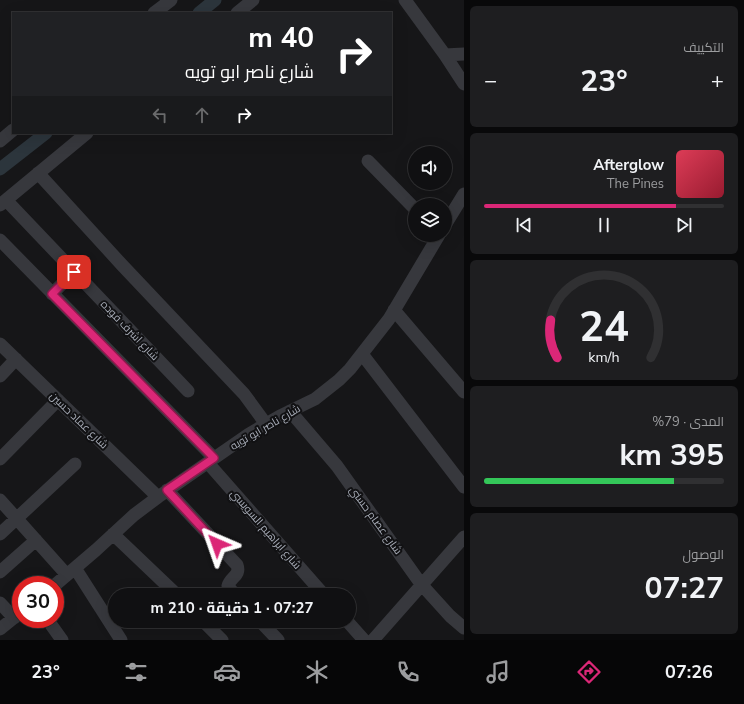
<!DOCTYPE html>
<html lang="ar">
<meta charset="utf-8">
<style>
:root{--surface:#101012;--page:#1e1e20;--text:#f1f3f6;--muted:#9c9d9f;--line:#303032;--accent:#db2777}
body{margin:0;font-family:"Nunito Sans",Cairo,sans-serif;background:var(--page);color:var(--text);direction:rtl;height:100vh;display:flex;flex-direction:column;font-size:15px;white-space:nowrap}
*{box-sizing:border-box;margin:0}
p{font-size:13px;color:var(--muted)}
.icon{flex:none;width:22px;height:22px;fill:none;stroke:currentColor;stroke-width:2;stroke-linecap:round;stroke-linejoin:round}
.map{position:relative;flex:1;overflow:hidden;direction:ltr}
.drawer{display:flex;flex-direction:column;gap:6px;padding:6px;background:#09090a;width:280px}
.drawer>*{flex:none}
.banner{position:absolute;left:12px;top:12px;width:380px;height:122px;border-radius:0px;box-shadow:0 4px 16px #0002,0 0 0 1px var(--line);direction:rtl;background:#202124;color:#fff;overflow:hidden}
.buttons{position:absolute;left:408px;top:146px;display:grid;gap:8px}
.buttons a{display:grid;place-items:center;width:44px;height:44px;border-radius:50%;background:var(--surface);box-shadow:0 4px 16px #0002,0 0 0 1px var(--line);font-size:20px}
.speed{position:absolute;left:12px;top:576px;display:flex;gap:8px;font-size:20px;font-weight:700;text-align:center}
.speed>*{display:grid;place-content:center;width:52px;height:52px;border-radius:50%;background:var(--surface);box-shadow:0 4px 16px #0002,0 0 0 1px var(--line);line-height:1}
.speed .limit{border:6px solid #d22;background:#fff;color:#111}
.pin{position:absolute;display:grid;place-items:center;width:34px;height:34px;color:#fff;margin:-17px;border-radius:8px;box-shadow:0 2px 6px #0006}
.me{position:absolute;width:44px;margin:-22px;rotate:317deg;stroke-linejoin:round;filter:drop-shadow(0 0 3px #0008)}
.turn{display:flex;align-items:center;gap:14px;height:84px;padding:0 12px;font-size:18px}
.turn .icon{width:52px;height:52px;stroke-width:2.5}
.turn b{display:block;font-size:28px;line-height:34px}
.lanes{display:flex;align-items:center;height:38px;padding:0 12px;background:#0003;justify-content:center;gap:20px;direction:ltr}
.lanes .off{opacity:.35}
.big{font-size:30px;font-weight:700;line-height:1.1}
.drawer .card{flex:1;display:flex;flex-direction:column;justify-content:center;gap:6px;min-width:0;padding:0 14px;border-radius:6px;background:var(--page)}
.drawer .dial{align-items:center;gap:0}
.dial svg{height:104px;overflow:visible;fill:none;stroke:var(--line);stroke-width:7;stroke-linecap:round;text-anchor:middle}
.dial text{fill:var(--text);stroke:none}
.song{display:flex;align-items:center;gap:12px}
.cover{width:48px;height:48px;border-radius:6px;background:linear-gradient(135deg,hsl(350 70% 55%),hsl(350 70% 35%))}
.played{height:4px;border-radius:2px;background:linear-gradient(90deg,var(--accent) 80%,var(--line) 80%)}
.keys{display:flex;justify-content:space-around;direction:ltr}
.heat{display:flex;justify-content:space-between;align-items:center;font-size:22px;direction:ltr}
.charge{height:6px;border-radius:3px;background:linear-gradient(90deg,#34c759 79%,var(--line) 0)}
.trip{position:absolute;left:108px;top:588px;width:248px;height:40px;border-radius:20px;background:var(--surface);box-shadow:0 4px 16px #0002,0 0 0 1px var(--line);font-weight:700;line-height:40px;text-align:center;direction:rtl}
.tabs{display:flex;height:64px;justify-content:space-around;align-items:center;background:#060607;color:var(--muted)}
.tabs .icon{width:28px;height:28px}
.tabs .current{color:var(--accent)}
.tabs b{font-size:18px;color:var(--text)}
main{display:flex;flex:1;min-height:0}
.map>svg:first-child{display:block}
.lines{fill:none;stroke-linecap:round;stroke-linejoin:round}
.canal{stroke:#2c353c;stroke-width:13}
.street{stroke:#37383d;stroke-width:13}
.route-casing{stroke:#8e194d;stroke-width:10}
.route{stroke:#db2777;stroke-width:7}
.labels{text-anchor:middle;stroke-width:4;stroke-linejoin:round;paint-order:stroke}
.street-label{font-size:11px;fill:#a8adb8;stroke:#111113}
</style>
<main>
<section class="drawer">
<div class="card"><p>التكييف</p>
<div class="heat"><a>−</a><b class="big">23°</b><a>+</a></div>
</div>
<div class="card">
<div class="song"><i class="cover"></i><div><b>Afterglow</b><p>The Pines</p></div></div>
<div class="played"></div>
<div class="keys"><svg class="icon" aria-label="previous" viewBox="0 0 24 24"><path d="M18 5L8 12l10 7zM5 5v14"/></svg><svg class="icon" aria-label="pause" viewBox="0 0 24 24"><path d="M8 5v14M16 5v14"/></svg><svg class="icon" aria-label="next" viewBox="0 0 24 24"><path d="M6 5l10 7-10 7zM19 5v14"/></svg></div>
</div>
<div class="card dial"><svg viewBox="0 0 100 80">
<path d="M14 69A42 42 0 1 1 86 69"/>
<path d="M14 69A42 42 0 0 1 9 40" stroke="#db2777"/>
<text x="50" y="56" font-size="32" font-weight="700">24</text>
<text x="50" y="72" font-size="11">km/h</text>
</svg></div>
<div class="card"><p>المدى · 79%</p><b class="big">395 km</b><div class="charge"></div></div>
<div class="card"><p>الوصول</p><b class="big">07:27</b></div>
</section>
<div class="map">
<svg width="464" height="640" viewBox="0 0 464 640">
<rect width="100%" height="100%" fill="#161618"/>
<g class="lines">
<path class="canal" d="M199,13l16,-13
M0,169l46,-36"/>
<path class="street" d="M405,0l40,55 19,29
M154,13l17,-13
M237,13l16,-13
M445,55l19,-1
M0,141l13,-11
M368,161l47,48
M38,173l84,92 122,129 22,30
M6,200l182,191
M0,205l87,-72
M445,225l19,-31
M0,240l214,218
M52,294l22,-22
M394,310l70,82
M0,344l158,153
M362,354l102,133
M0,376l16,-17
M290,411l47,55 84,118 29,32 14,12
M0,459l58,-59
M208,463l116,132
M167,490l70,75c4,11 -7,12 -9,21l7,9
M0,500l67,75
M0,534l75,-70
M113,534l64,61
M75,568l46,72
M0,572l36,-32
M55,585l41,-35 38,-35 24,-18 91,-63 31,-18 35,-17 24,-19 11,-11 39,-50 50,-84
M0,603l14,15
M47,619l15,21
M203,621l19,19
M260,621l18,19
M347,621l17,19
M0,629l21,-17
M373,640l91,-103"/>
</g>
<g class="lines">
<g class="route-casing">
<path id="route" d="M74,272l-22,22 162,164 -47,32 50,54"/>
</g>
<use href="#route" class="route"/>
</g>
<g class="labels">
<g class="street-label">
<text transform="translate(130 330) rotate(46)" y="4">شارع اشرف فوده</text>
<text transform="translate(79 420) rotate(44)" y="4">شارع عماد حسين</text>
<text transform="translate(265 427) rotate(-30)" y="4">شارع ناصر ابو تويه</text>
<text transform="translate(376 520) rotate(54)" y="4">شارع عصام حسني</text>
<text transform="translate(266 529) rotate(49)" y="4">شارع ابراهيم السويسي</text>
</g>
</g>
</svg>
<div class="buttons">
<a><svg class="icon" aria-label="sound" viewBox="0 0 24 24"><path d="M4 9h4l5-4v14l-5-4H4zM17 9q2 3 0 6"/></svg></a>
<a><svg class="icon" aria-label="layers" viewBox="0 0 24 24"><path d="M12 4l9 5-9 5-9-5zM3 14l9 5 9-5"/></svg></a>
</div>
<div class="speed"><div class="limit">30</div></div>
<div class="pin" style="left:74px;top:272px;background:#d93025"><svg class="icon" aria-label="arrive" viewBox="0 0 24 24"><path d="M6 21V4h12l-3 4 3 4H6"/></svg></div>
<svg class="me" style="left:217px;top:544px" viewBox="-20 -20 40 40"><path d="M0-17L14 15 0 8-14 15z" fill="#db2777" stroke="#fff" stroke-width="4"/></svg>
<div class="trip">07:27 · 1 دقيقة · 210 m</div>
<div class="banner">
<div class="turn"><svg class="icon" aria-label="right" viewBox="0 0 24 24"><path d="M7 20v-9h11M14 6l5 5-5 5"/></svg><div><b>40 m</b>شارع ناصر ابو تويه</div></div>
<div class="lanes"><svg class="icon off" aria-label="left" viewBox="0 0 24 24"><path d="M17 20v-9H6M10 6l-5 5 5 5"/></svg><svg class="icon off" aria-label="ahead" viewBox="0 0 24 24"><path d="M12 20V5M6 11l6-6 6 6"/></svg><svg class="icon" aria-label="right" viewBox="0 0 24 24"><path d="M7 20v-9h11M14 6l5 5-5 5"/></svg></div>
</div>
</div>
</main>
<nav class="tabs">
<b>07:26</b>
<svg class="icon current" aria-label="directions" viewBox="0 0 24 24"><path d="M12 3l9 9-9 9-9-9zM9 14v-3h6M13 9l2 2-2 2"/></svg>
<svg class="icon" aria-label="music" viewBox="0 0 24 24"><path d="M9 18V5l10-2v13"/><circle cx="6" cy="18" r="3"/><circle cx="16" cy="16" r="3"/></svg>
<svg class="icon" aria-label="phone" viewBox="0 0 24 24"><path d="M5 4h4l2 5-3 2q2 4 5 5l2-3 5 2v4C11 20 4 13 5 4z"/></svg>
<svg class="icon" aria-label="climate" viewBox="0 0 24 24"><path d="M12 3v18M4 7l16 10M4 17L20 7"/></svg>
<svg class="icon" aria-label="car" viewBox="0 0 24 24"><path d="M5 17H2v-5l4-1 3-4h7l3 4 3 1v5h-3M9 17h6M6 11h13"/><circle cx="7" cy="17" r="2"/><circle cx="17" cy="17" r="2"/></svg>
<svg class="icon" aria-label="filters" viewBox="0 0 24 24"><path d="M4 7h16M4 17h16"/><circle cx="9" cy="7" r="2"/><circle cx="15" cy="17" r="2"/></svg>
<b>23°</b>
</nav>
